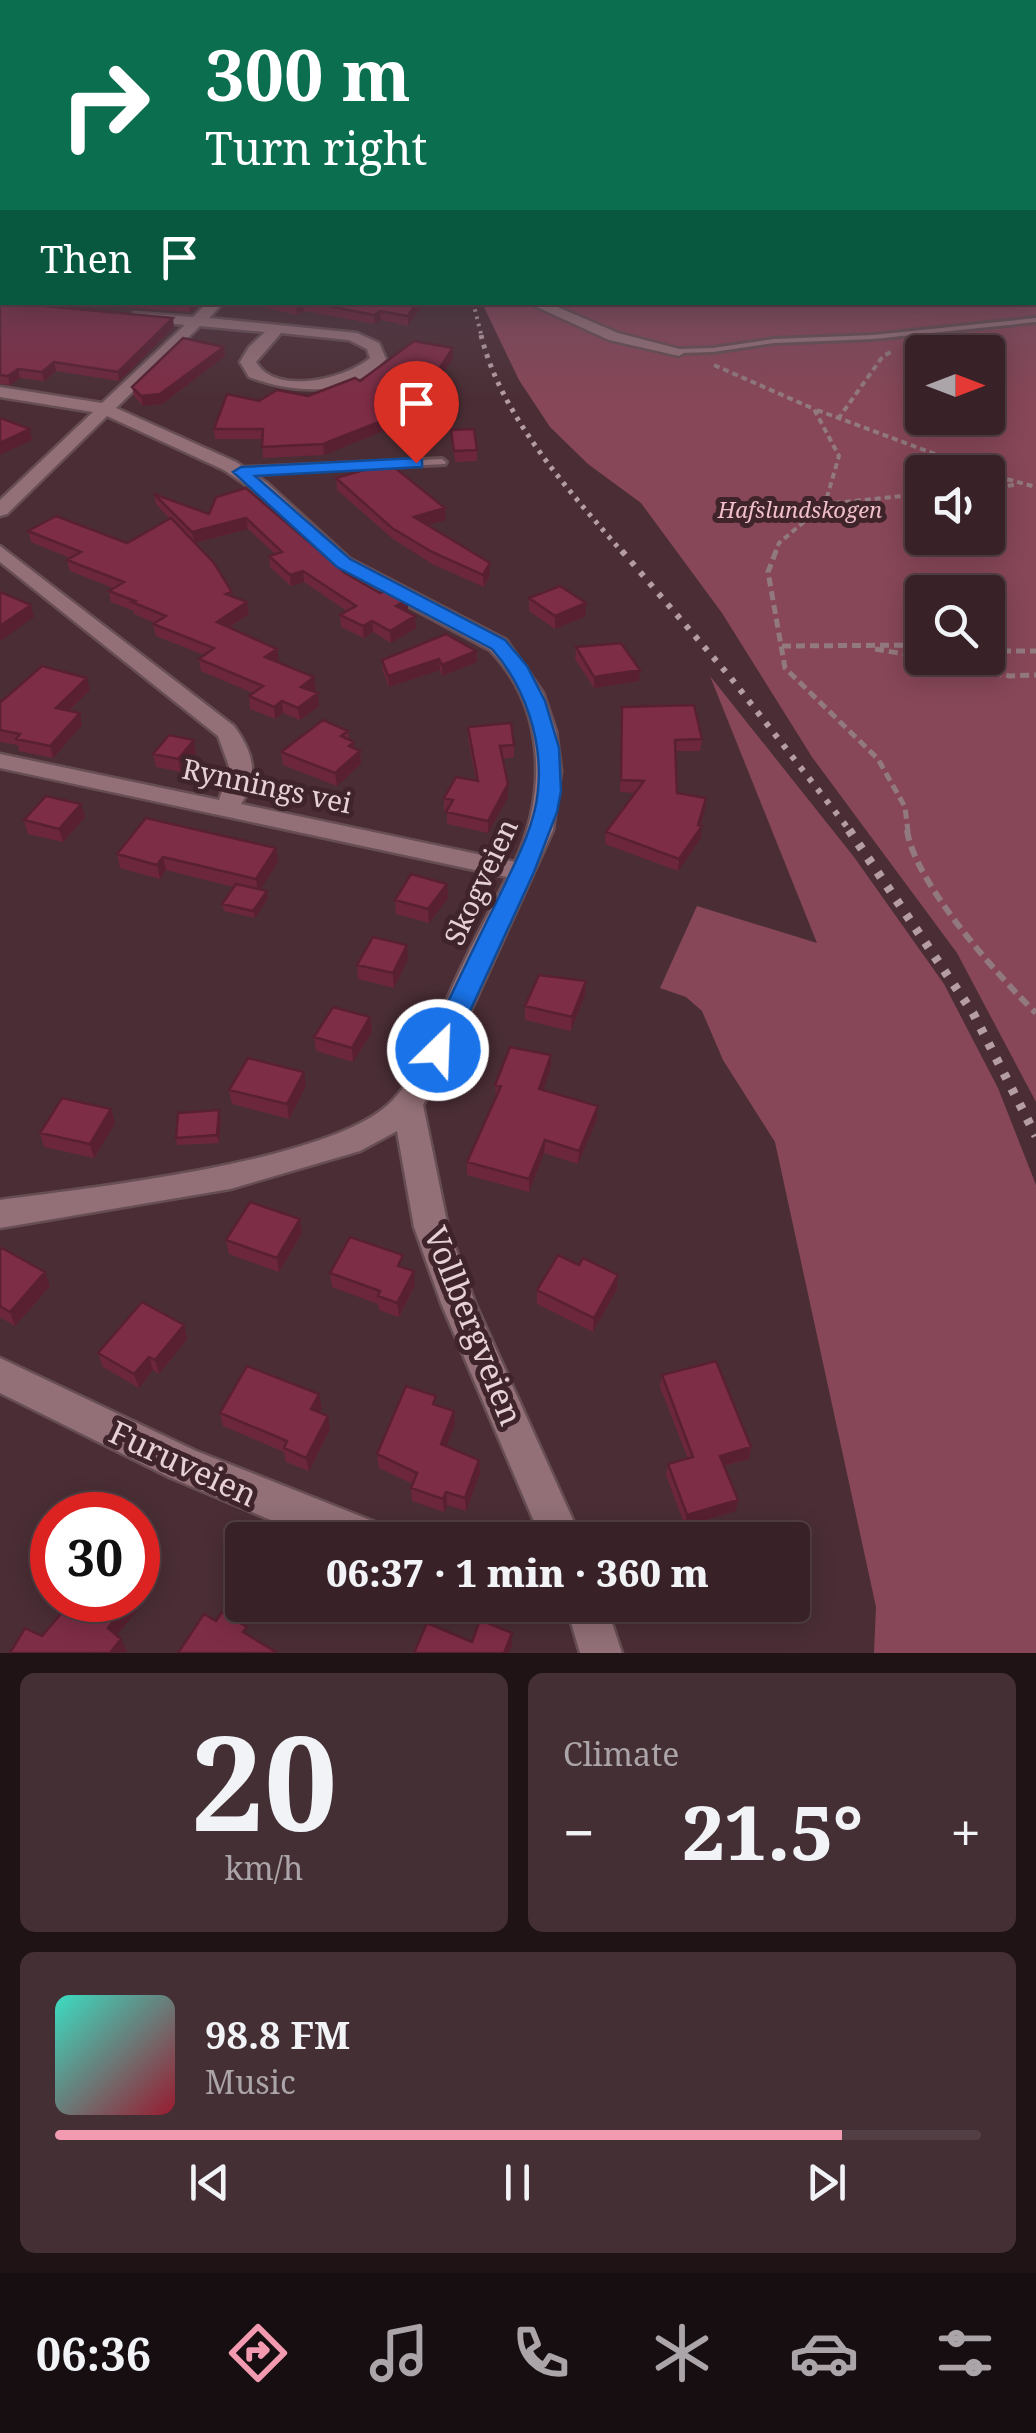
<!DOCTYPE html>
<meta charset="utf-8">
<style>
:root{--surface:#382228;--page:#432f34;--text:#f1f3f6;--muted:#aba4a8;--line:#523f45;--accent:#f29aaf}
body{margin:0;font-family:"Noto Serif",serif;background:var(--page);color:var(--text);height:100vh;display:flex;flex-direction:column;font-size:38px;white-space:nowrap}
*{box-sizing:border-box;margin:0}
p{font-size:32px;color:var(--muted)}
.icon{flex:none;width:55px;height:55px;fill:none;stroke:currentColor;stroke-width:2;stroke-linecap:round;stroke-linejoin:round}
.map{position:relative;height:1653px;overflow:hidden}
.sheet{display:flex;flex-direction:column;gap:20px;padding:20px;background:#1f1316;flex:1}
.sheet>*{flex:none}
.top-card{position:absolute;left:0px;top:0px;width:1038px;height:305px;box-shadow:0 5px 25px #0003,0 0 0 2px var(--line);background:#0b6e4f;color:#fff;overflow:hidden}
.needle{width:65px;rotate:90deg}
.buttons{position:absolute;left:905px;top:335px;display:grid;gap:20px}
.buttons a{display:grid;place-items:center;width:100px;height:100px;border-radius:10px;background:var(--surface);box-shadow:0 5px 25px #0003,0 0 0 2px var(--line);font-size:50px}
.speed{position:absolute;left:30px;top:1492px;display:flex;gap:20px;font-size:50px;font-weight:700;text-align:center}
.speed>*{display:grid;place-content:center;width:130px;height:130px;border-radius:50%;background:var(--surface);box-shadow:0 5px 25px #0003,0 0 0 2px var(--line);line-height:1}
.speed .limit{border:15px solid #d22;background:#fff;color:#111}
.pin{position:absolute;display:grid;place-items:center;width:85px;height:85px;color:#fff;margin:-102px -42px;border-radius:50% 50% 50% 0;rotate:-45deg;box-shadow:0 0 10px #0007}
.pin .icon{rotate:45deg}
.me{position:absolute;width:110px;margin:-55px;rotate:24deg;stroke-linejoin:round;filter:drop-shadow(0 0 8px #0008)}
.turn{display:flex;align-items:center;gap:35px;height:210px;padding:0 40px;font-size:45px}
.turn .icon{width:130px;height:130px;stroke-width:2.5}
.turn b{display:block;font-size:70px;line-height:85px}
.then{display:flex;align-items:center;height:95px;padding:0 40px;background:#0003;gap:20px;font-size:38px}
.big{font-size:75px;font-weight:800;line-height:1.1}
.sheet .tile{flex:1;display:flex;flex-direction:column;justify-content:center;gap:15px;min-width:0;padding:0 35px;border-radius:15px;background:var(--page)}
.sheet .dial{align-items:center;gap:0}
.dial b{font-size:130px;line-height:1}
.song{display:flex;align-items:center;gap:30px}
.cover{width:120px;height:120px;border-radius:15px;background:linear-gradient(135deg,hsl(170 70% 55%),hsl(350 70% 35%))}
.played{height:10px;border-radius:5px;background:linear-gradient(90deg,var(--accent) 85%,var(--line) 85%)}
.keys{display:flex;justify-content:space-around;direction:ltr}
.heat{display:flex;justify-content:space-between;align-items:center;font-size:55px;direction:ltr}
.sheet .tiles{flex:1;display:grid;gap:20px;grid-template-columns:1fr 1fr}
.tile:last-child{grid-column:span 2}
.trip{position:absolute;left:225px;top:1522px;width:585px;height:100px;border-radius:10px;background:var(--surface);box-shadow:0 5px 25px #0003,0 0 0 2px var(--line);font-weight:800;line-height:100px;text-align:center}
.tabs{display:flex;height:160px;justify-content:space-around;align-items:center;background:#160e10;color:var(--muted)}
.tabs .icon{width:70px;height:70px}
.tabs .active{color:var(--accent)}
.tabs b{font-size:45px;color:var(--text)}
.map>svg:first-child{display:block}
.green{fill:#874758;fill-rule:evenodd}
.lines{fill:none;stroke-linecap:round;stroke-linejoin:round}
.lane-casing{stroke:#674e54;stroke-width:6}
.street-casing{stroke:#674e54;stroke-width:5}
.highway-casing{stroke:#674e54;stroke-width:35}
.path-far2{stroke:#92797f;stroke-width:4;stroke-dasharray:6 4;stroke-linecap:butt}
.path-far1{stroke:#92797f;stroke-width:5;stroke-dasharray:9 5;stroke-linecap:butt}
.path{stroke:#92797f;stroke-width:6;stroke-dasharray:11 6;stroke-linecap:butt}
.lane{fill:#937077;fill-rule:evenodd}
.street{fill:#937077;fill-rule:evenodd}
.highway{stroke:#c8798c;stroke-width:30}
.rail-far3{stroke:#b59ea3;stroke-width:4;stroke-dasharray:2.5 5;stroke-linecap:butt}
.rail-far2{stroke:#b59ea3;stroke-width:5;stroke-dasharray:4 6;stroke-linecap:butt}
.rail-far1{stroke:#b59ea3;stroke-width:6;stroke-dasharray:5 9;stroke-linecap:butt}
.rail{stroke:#b59ea3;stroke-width:9;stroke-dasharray:6 11;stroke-linecap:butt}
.wall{fill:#6c273c}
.shaded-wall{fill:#582031}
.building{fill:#7e2d46;stroke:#582031;stroke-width:2.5}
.route{fill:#1a73e8;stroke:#114b97;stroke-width:2.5}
.labels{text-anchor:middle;stroke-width:10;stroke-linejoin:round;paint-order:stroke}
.far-park-label{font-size:22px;font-style:italic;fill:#f0bfc9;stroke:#40242b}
.street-label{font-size:28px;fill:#e6d2d6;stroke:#40242b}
.near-street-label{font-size:32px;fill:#e6d2d6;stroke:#40242b}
</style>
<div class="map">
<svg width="1036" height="1653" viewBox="0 0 1036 1653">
<rect width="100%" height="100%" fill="#4b2e35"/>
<path class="green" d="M1036,281v821l-79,-149 -145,-196 -90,-144 -81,-110 -53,-39 -38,-37 -31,-47 -37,-77 553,-1zM922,352h66v66h-66zM922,472h66v66h-66zM922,592h66v66h-66z
M710,676l144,181 90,127 54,104 38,97v468h-162l2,-46 -101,-465 -52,-82 -21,-49 -16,-14 -26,-9 37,-82 120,37z"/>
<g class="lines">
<g class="lane-casing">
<path id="lane" d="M1036,318v4l-163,17 -99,4 -61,9 -34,1 -4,-2 4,-2 34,-1 61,-9 99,-4z
M442,459l4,3 -1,2 -204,10 -4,-3 4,-3z"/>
</g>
<g class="street-casing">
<path id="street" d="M0,225h2v8h-2z
M208,302h16l-15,16 148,15 22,10 7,16c-35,39 -92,35 -137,18l-9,-15 9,-15 16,-15 -65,-6 -84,82 120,54 31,21 83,76 156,81 37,53 13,38 5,40 -8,59 -97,213 -33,62 25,122 27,76 107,237h-40l-101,-237 -27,-76 -17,-96 -37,20 -130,38 -230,39v-28c88,-12 335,-38 393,-100 30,-32 45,-82 63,-121 16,-35 34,-68 51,-102l-507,-109v-14l219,46 11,-31 -12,-33 -218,-174v-16l234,180c19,26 26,50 7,78l274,58c32,-70 31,-154 -25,-212l-154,-83 -81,-76 -31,-21 -117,-54 -100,98 -7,2v-16l93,-88 -93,-15v-10l102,16 83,-78 -46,-5 -7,-4 2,-3 59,4zM281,333l68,7 18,9 3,9c-25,21 -94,38 -114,4z
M526,302h20l72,31 69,18 -8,5 -70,-16z
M0,1358l196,93 189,75 6,14h-73l-149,-63 -169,-84z
M566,1605h40l16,48h-42z"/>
</g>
<g class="highway-casing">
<path id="highway" d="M0,208l2,-1"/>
</g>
<path class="path-far2" d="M714,365l100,44 25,47 -14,48 -46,39 -4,11
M817,410l166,62
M838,419l45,-63 8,-4
M988,474l48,13
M988,488l26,-3
M825,504l97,-10"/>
<path class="path-far1" d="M776,551l-8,21 17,96 93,91 27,48 3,25
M782,646l140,-1
M875,649l47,8
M988,651h48
M924,658l86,18 26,-1"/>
<path class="path" d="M907,830c7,52 91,146 129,183"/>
<use href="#lane" class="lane"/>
<use href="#street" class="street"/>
<use href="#highway" class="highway"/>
<path class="rail-far3" d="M473,302l9,36"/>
<path class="rail-far2" d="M481,335c20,82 89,157 143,219"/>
<path class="rail-far1" d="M622,551l109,127 120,154"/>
<path class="rail" d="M849,830l124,183 63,123"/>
</g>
<path class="wall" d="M0,302l174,25 -55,54 -63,-10 -12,10 -24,-3 -10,7 -10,-1z
M60,302h140l-10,10z
M243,302h181l-16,24 -27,-6 -7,4 -70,-13 -7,4z
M224,347l1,9 -63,48 -19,2 -9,-10 -2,-9z
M453,348v10l-24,35v6l-2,2 3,1v10l-106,43 -61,3 -1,-19h-47l-1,-10 45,-28 49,-5 52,-15z
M451,430l26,20v11l-22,1z
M336,478l110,42 -19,5 63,38v12l-6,12 -52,-23 -39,-25 -56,-49z
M154,494l55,20 7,-17 192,113 -1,1 9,17 -25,15 -18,-11 -9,6 -23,-11 -1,-12 7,-4 -43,-29 -13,4 -21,-19 -1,-11 6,-2 -27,-25 -53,14 37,54 15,5 2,12 -20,14 48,21 2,12 -2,1 39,27 -3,2 5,2 1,13 -19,14 -17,-7 -8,6 -25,-10 -1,-13 4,-3 -52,-22 -2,-12 5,-4 -48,-19 -3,-12 2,-1 -21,-9v-3l-23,-9 -2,-11 4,-3 -43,-17 -3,-11 3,-2 -39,-16 -3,-11 99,12 43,-24 -14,-15z
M529,598l57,18 -31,13 -26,-18z
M576,647l63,34 -45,7 -19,-29z
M476,651l1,11 -35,14 -2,-6 -51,17 -6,-16 -1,-11z
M90,690l-21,21 13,14 -29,33 -34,-7 -1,-6 -18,-3v-42z
M622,707l80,32 -2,12h-25l2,42 29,5 -1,12 -5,16 1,12 -23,33 -73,-27 1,-12 29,-39 -15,-1z
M468,727l46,18v12l-12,2 6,38 -20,36 -41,-9v-13l-3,-1v-12l32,-17 -8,-42z
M348,731l1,9 5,2v6l6,3 1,13 -24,22 -54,-21 -2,-13z
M196,753l-15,19 -25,-5 -3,-13z
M81,804l4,13 -22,25 -35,-8 -4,-14z
M276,848l2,14 -18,27 7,2 1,7 -13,20 -31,-7 -2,-7 12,-17 -68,-17 -6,9 -40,-11 -3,-14z
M447,884l1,14 -19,25 -33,-9 -1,-14z
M408,959l-14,29 -36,-9 -1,-14z
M586,981l-1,14 -14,36 -46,-11v-14z
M370,1017l2,15 -19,30 -37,-11 -2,-14z
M551,1055v13l-8,22 54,29 -19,45 -34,-11 -15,39 -62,-17v-13l29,-64 -1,-13z
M306,1086l-17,33 -57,-15 -3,-14z
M111,1109l4,14 -21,35 -50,-11 -4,-14z
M219,1110l2,8 -2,25 -42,2 -1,-7z
M302,1233l-23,39 -50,-18 -3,-14z
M0,1250l50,36 -35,40 -15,-9z
M579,1265l39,10 -1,14 -24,43 -56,-28v-14z
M404,1268l11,17 -16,32 -20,-7 -1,-6 -46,-17 -2,-14z
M184,1325l3,14 -28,35 -6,-4 -14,18 -36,-21 -5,-14z
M662,1375l89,72 -2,12 -25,7 12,45 -51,15 -19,-51 2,-11 20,-5 -28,-72z
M437,1406l17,5 1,13 -9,22 33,14 1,13 -14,38 -19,-6 -3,7 -32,-11 -1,-13 2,-4 -34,-16 -2,-14z
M322,1408l-3,4 11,17 -21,42 -23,-9 -2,-10 -61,-26 -3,-13z
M357,1605h23l-5,10z"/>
<path class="shaded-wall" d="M189,302h11l-10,10z
M301,302h2l1,9 -7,4 -1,-10z
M417,302h7l-16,24v-10z
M380,311l1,9 -7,4v-9z
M173,318l1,9 -55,54 -1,-9z
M224,347l1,9 -63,48 -19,2 -2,-10z
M453,348v10l-24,35v6l-9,7 10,-4v10l-106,43 -1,-11 99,-56z
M54,362l2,9 -12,10 -2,-9z
M18,369l2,9 -10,7 -2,-9z
M30,429l2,11 -32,15v-12z
M445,508l1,12 -32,9v-12z
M246,518l2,11 -54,14 -2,-11z
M490,563v12l-6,12 -1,-12z
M303,571l1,11 -13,4 -1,-11z
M408,599v11l-11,7 -1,-11z
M247,602l2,12 -31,20 -1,-12z
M586,603v13l-31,13v-13z
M31,605l3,12 -34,24v-15z
M415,616l1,12 -25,15 -1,-12z
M372,621l1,11 -9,6 -1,-12z
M277,649l2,12 -13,8 -1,-12z
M476,651l1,11 -35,14v-11z
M439,659l1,11 -51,17 -1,-11z
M640,670l-1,11 -45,7v-11z
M314,677l2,12 -13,10 -2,-12z
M87,678l3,12 -31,30 -3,-12z
M318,693l1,13 -19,14 -2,-12z
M282,701l1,12 -8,6 -1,-12z
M80,713l2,12 -29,33 -3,-12z
M194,740l2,13 -15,19 -3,-13z
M354,742l1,13 5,-4 1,13 -24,22 -2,-13 14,-27z
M508,784v13l-20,36v-12z
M706,798l-1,12 -7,22 4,-6 -1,12 -23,33 1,-12 19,-34z
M81,804l4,13 -22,25 -4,-13z
M276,848l2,14 -20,31 -2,-14z
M163,857l3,13 -6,9 -3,-14z
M447,884l1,14 -19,25 -1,-14z
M267,891l1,7 -13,20 -2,-7z
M407,945l1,14 -14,29 -1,-15z
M586,981l-1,14 -14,36 1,-14z
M370,1017l2,15 -19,30 -1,-14z
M551,1055v13l-12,34v-13z
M304,1072l2,14 -17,33 -2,-15z
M598,1106l-1,13 -19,45 1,-13z
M111,1109l4,14 -21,35 -4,-14z
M219,1110l2,8 -2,25 -2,-8z
M545,1140l-1,13 -15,39v-13z
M300,1219l2,14 -23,39 -2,-14z
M414,1271l1,14 -16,32 -2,-14z
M45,1272l5,14 -35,40 -5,-14z
M618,1275l-1,14 -24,43 1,-14z
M184,1325l3,14 -28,35 -4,-14z
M149,1357l4,13 -14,18 -5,-14z
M319,1394l3,14 -9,15 -2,-14z
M454,1411l1,13 -13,34 -1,-14z
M328,1416l2,13 -21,42 -3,-13z
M751,1447l-2,12 -31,8 2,-11z
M479,1460l1,13 -14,38 -1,-13z
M446,1492l1,13 -3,7 -1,-13z
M738,1500l-2,11 -51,15 2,-11z
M144,1583l5,13 -36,44 -5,-12 22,-28h8v-9z
M512,1633v13l-3,7h-5z
M121,1639l6,12 -2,2h-15z"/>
<path class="building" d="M0,302h2l171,16 -55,54 -64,-10 -12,10 -24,-3 -10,7 -8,-1z
M308,302h109l-9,14 -28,-5 -6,4z
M183,338l41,9 -64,47 -19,2 -9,-9z
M414,341l39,7 -22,33 -9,7 7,1 -11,8 12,5 -107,42 -61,3 1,-18h-49l13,-35 32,7 18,-11 31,6 47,-18 5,3z
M0,418l30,11 -30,14z
M474,429l3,21 -23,1 -3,-21z
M389,463l56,45 -31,9 76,46 -7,12 -51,-23 -40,-24 -56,-50z
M246,488l99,85 35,20 7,-4 21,10 -12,7 19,10 -25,15 -18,-10 -9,5 -23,-11 16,-9 -53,-35 -13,4 -21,-19 13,-4 -36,-34 -54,14 -38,-38 55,20 7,-17z
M56,516l71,27 44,-25 43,45 18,29 -6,2 21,8 -30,20 60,27 -12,8 49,20 -13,10 17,6 -20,15 -16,-7 -8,6 -25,-11 14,-10 -64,-27 15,-11 -61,-24 13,-8 -34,-14 3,-1 -26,-10 15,-9 -57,-22 14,-8 -53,-21z
M560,586l26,17 -31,13 -26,-18z
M0,592l31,13 -31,21z
M446,634l30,17 -34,14 -3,-6 -51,17 -6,-16z
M621,643l19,27 -46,7 -18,-30z
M42,666l45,12 -31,30 24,5 -30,33 -34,-7 4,-5 -20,-4v-30l2,1z
M694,705l8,34 -27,1 2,53 29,5 -8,27 4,1 -23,33 -73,-27 38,-51 -23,-1 1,-73z
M323,720l25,11 -7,5 13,6 -5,4 11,5 -25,22 -54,-21z
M511,723l3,22 -14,1 8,38 -20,37 -42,-9 7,-12 -9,-2 12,-21 22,4 -10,-54z
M169,735l25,5 -16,19 -25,-5z
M46,796l35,8 -22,25 -35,-9z
M146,818l130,30 -20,31 -93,-22 -6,8 -40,-11z
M411,874l36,10 -19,25 -33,-9z
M236,884l31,7 -14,20 -31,-7z
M373,937l34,8 -14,28 -36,-8z
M539,975l47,6 -14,36 -47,-11z
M333,1007l37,10 -18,31 -38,-11z
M510,1047l41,8 -12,34 59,17 -19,45 -34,-11 -16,39 -62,-17 34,-76 -6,-1z
M248,1058l56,14 -17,32 -58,-14z
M62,1098l49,11 -21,35 -50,-11z
M219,1110l-2,25 -41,3 2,-25z
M250,1202l50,17 -23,39 -51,-18z
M350,1237l53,18 -5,11 16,5 -17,32 -19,-7 2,-5 -50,-18z
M2,1248l43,24 -35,40 -10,-6v-56z
M558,1255l21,10 4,-7 35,17 -24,43 -57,-28z
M142,1302l42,23 -29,35 -6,-3 -15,17 -36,-21z
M716,1361l35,86 -31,9 18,44 -51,15 -19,-51 25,-7 -31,-82z
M247,1366l72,28 -8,15 17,7 -22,42 -22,-10 3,-7 -67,-28z
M406,1386l30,10 -3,8 21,7 -13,33 38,16 -14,38 -19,-6 -3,7 -32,-11 6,-15 -40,-19z
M138,1578l6,5 -6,8z
M68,1600h62l-22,28 13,11 -11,14h-100l15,-25 17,8 29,-34z
M222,1612l25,15 -4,5 33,20v1h-98l26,-39 12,7z
M480,1620l32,13 -8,20h-90l13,-30 45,19z"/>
<linearGradient id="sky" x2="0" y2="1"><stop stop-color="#29191d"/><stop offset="0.42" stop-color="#5b4c5c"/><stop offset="1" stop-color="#5b4c5c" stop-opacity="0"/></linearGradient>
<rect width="1036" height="400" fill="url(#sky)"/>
<path class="route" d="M416,458l6,2v7l-167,9 95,83 155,81 22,26 18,35 14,47 2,43 -4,21 -23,60 -82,178 -4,7h-19l-4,-7c23,-48 46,-97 70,-145 16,-35 40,-76 43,-115 5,-50 -13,-104 -46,-141l-155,-82 -104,-95 8,-5z"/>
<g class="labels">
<g class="far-park-label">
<text x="800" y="518">Hafslundskogen</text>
</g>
<g class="street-label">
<text transform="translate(267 786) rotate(12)" y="10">Rynnings vei</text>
<text transform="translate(481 882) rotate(-65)" y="10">Skogveien</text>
</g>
<g class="near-street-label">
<text transform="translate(473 1326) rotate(68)" y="11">Vollbergveien</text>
<text transform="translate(183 1464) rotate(25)" y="11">Furuveien</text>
</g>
</g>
</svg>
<div class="buttons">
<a><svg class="needle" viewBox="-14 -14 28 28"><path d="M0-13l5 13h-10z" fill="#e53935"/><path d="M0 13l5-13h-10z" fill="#aba4a8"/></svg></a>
<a><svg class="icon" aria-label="sound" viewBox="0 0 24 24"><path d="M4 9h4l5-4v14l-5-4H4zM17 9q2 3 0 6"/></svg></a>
<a><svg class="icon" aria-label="search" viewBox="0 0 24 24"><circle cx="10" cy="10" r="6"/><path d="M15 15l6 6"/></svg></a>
</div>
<div class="speed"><div class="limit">30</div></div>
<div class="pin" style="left:416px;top:463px;background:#d93025"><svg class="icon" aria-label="arrive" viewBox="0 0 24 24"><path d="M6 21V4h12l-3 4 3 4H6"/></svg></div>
<svg class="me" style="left:438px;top:1050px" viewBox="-20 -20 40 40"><circle r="17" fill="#1a73e8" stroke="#fff" stroke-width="3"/><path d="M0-11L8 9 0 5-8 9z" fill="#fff"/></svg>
<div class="trip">06:37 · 1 min · 360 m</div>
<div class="top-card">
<div class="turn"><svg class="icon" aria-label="right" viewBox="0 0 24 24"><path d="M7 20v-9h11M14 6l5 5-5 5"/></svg><div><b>300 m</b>Turn right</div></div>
<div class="then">Then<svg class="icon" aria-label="arrive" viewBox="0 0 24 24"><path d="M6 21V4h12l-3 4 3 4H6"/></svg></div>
</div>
</div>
<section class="sheet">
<div class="tiles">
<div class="tile dial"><b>20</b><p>km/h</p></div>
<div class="tile"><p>Climate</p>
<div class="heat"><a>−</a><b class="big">21.5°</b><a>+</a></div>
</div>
<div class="tile">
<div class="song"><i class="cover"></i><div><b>98.8 FM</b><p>Music</p></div></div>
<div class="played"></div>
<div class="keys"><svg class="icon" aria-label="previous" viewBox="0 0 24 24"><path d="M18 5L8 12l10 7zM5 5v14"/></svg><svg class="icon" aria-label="pause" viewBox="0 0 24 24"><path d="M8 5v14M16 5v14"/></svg><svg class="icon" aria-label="next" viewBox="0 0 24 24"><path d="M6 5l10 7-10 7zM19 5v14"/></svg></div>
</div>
</div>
</section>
<nav class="tabs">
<b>06:36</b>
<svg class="icon active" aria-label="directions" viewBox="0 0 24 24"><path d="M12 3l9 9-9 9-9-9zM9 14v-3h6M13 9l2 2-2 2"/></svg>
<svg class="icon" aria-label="music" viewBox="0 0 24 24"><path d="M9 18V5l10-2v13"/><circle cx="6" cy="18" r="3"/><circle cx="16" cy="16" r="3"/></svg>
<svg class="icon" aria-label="phone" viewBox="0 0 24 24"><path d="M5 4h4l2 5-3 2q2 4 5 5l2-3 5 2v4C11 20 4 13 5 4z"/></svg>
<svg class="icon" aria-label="climate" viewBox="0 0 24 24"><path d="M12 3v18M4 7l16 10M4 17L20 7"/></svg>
<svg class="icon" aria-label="car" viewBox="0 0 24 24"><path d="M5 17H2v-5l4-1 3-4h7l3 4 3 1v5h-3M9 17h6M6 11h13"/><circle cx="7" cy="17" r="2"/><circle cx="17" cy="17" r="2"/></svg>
<svg class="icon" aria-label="filters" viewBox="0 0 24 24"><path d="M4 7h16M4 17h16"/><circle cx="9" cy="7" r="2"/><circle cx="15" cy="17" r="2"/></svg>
</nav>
